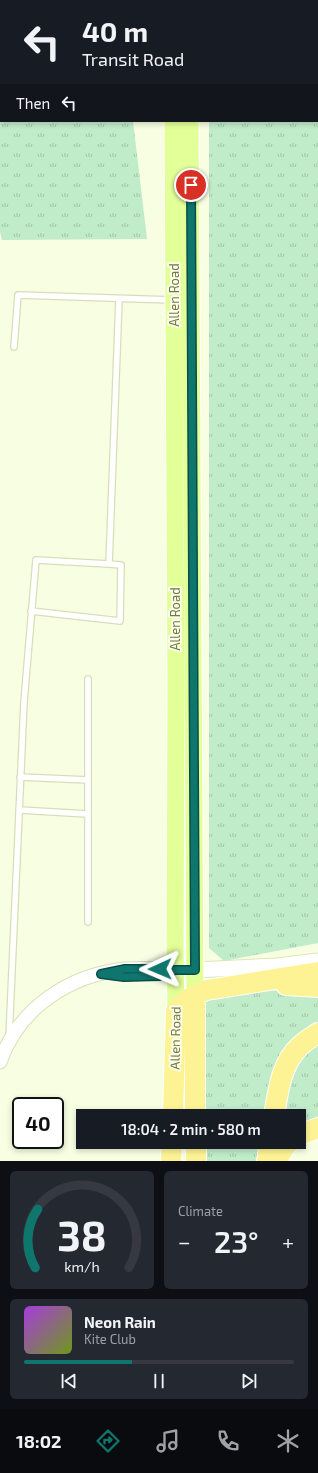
<!DOCTYPE html>
<meta charset="utf-8">
<style>
:root{--surface:#171b24;--page:#242831;--text:#f1f3f6;--muted:#9ea1a6;--line:#363941;--accent:#0f766e}
body{margin:0;font-family:"Exo 2",sans-serif;background:var(--page);color:var(--text);height:100vh;display:flex;flex-direction:column;font-size:15px;white-space:nowrap}
*{box-sizing:border-box;margin:0}
p{font-size:13px;color:var(--muted)}
.icon{flex:none;width:22px;height:22px;fill:none;stroke:currentColor;stroke-width:2;stroke-linecap:round;stroke-linejoin:round}
.map{position:relative;height:1161px;overflow:hidden}
.side{display:flex;flex-direction:column;gap:10px;padding:10px;background:#0d0f14;flex:1}
.side>*{flex:none}
.banner{position:absolute;left:0px;top:0px;width:318px;height:122px;box-shadow:0 2px 6px #0003;background:#171b24;color:var(--text);overflow:hidden}
.speed{position:absolute;left:12px;top:1097px;display:flex;gap:8px;font-size:20px;font-weight:700;text-align:center}
.speed>*{display:grid;place-content:center;width:52px;height:52px;border-radius:50%;background:var(--surface);box-shadow:0 2px 6px #0003;line-height:1}
.speed .limit{border:2px solid #111;border-radius:6px;background:#fff;color:#111}
.pin{position:absolute;display:grid;place-items:center;width:34px;height:34px;color:#fff;margin:-17px;border:2px solid #fff;border-radius:50%;box-shadow:0 1px 4px #0007}
.me{position:absolute;width:44px;margin:-22px;rotate:269deg;stroke-linejoin:round;filter:drop-shadow(0 0 3px #0008)}
.turn{display:flex;align-items:center;gap:14px;height:84px;padding:0 16px;font-size:18px}
.turn .icon{width:52px;height:52px;stroke-width:2.5}
.turn b{display:block;font-size:28px;line-height:34px}
.then{display:flex;align-items:center;height:38px;padding:0 16px;background:#0003;gap:8px;font-size:15px}
.big{font-size:30px;font-weight:600;line-height:1.1}
.side .tile{flex:1;display:flex;flex-direction:column;justify-content:center;gap:6px;min-width:0;padding:0 14px;border-radius:6px;background:var(--page)}
.side .dial{align-items:center;gap:0}
.dial svg{height:104px;overflow:visible;fill:none;stroke:var(--line);stroke-width:7;stroke-linecap:round;text-anchor:middle}
.dial text{fill:var(--text);stroke:none}
.song{display:flex;align-items:center;gap:12px}
.cover{width:48px;height:48px;border-radius:6px;background:linear-gradient(135deg,hsl(280 70% 55%),hsl(80 70% 35%))}
.played{height:4px;border-radius:2px;background:linear-gradient(90deg,var(--accent) 40%,var(--line) 40%)}
.keys{display:flex;justify-content:space-around;direction:ltr}
.heat{display:flex;justify-content:space-between;align-items:center;font-size:22px;direction:ltr}
.side .tiles{flex:1;display:grid;gap:10px;grid-template-columns:1fr 1fr}
.tile:last-child{grid-column:span 2}
.trip{position:absolute;left:76px;top:1109px;width:230px;height:40px;border-radius:0px;background:var(--surface);box-shadow:0 2px 6px #0003;font-weight:600;line-height:40px;text-align:center}
.tab-bar{display:flex;height:64px;justify-content:space-around;align-items:center;background:#090b0e;color:var(--muted)}
.tab-bar .icon{width:28px;height:28px}
.tab-bar .active{color:var(--accent)}
.tab-bar b{font-size:18px;color:var(--text)}
.map>svg:first-child{display:block}
.grass{fill:url(#grass-tufts)}
.lines{fill:none;stroke-linecap:round;stroke-linejoin:round}
.service-casing{stroke:#dadeb8;stroke-width:8}
.tertiary-casing{stroke:#dadeb8;stroke-width:15}
.secondary-casing{stroke:#e1e5b8;stroke-width:17}
.primary-casing{stroke:#fff;stroke-width:19}
.motorway-casing{stroke:#fff;stroke-width:22}
.service{stroke:#fff;stroke-width:5.5}
.tertiary{stroke:#fff;stroke-width:13}
.secondary{stroke:#fff;stroke-width:15}
.primary{stroke:#e3ff98;stroke-width:17}
.motorway{stroke:#fdf394;stroke-width:20}
.route-casing{stroke:#0a4d48;stroke-width:10}
.route{stroke:#0f766e;stroke-width:7}
.labels{text-anchor:middle;stroke-width:4;stroke-linejoin:round;paint-order:stroke}
.street-label{font-size:13px;fill:#777846;stroke:#faffea}
</style>
<div class="map">
<svg width="318" height="1161" viewBox="0 0 318 1161">
<defs>
<pattern id="grass-tufts" width="24" height="20" patternUnits="userSpaceOnUse"><rect width="24" height="20" fill="#c0ecca"/><path d="M3 7l-1-3M5 7V3M7 7l1-3M15 17l-1-3M17 17v-4M19 17l1-3" fill="none" stroke="#a1c4a6"/></pattern>
</defs>
<rect width="100%" height="100%" fill="#f7fee2"/>
<path class="grass" d="M0,0h118l-117,1v120h132l14,118 -145,1 -2,-8z
M198,0h120v943l-94,18 -15,-13v-827h108v-120z
M254,990l64,1v32l-53,93h-62v-115l3,-2z
M318,1040v80l-19,5v-9h-20l3,-17 16,-36z
M203,1142h57l-2,19h-55z"/>
<g class="lines">
<g class="service-casing">
<path id="service" d="M14,347l4,-52 154,5
M31,611l89,10 1,-56 -12,-1
M20,777l68,3
M19,810l69,4
M88,922v-243
M9,1038l15,-336 12,-142 73,4 10,-265"/>
</g>
<g class="tertiary-casing">
<path id="tertiary" d="M0,1062c19,-54 69,-87 125,-93 23,-2 47,1 70,1"/>
</g>
<g class="secondary-casing">
<path id="secondary" d="M195,970l82,-4 41,-5"/>
</g>
<g class="primary-casing">
<path id="primary" d="M161,0v1
M181,0v1
M173,121l3,568 -1,261 1,61
M190,121l5,874"/>
</g>
<g class="motorway-casing">
<path id="motorway" d="M286,985l32,2
M195,995v121
M173,1116l3,-105c9,-11 18,-16 31,-21l111,-18
M274,1116c4,-24 7,-53 26,-70 5,-5 12,-9 18,-13
M299,1135l19,-7
M196,1142v19
M171,1161l1,-19
M267,1161l3,-19
M276,1161l10,-16 4,-3"/>
</g>
<use href="#service" class="service"/>
<use href="#tertiary" class="tertiary"/>
<use href="#secondary" class="secondary"/>
<use href="#primary" class="primary"/>
<use href="#motorway" class="motorway"/>
</g>
<g class="lines">
<g class="route-casing">
<path id="route" d="M160,969h-35l-24,5 23,3 35,-1 16,-6h20l-4,-785"/>
</g>
<use href="#route" class="route"/>
</g>
<g class="labels">
<g class="street-label">
<text transform="translate(174 295) rotate(-90)" y="5">Allen Road</text>
<text transform="translate(175 619) rotate(-90)" y="5">Allen Road</text>
<text transform="translate(175 1038) rotate(-89)" y="5">Allen Road</text>
</g>
</g>
</svg>
<div class="speed"><div class="limit">40</div></div>
<div class="pin" style="left:191px;top:185px;background:#d93025"><svg class="icon" aria-label="arrive" viewBox="0 0 24 24"><path d="M6 21V4h12l-3 4 3 4H6"/></svg></div>
<svg class="me" style="left:160px;top:969px" viewBox="-20 -20 40 40"><path d="M0-17L14 15 0 8-14 15z" fill="#0f766e" stroke="#fff" stroke-width="4"/></svg>
<div class="trip">18:04 · 2 min · 580 m</div>
<div class="banner">
<div class="turn"><svg class="icon" aria-label="left" viewBox="0 0 24 24"><path d="M17 20v-9H6M10 6l-5 5 5 5"/></svg><div><b>40 m</b>Transit Road</div></div>
<div class="then">Then<svg class="icon" aria-label="left" viewBox="0 0 24 24"><path d="M17 20v-9H6M10 6l-5 5 5 5"/></svg></div>
</div>
</div>
<section class="side">
<div class="tiles">
<div class="tile dial"><svg viewBox="0 0 100 80">
<path d="M14 69A42 42 0 1 1 86 69"/>
<path d="M14 69A42 42 0 0 1 16 24" stroke="#0f766e"/>
<text x="50" y="56" font-size="32" font-weight="700">38</text>
<text x="50" y="72" font-size="11">km/h</text>
</svg></div>
<div class="tile"><p>Climate</p>
<div class="heat"><a>−</a><b class="big">23°</b><a>+</a></div>
</div>
<div class="tile">
<div class="song"><i class="cover"></i><div><b>Neon Rain</b><p>Kite Club</p></div></div>
<div class="played"></div>
<div class="keys"><svg class="icon" aria-label="previous" viewBox="0 0 24 24"><path d="M18 5L8 12l10 7zM5 5v14"/></svg><svg class="icon" aria-label="pause" viewBox="0 0 24 24"><path d="M8 5v14M16 5v14"/></svg><svg class="icon" aria-label="next" viewBox="0 0 24 24"><path d="M6 5l10 7-10 7zM19 5v14"/></svg></div>
</div>
</div>
</section>
<nav class="tab-bar">
<b>18:02</b>
<svg class="icon active" aria-label="directions" viewBox="0 0 24 24"><path d="M12 3l9 9-9 9-9-9zM9 14v-3h6M13 9l2 2-2 2"/></svg>
<svg class="icon" aria-label="music" viewBox="0 0 24 24"><path d="M9 18V5l10-2v13"/><circle cx="6" cy="18" r="3"/><circle cx="16" cy="16" r="3"/></svg>
<svg class="icon" aria-label="phone" viewBox="0 0 24 24"><path d="M5 4h4l2 5-3 2q2 4 5 5l2-3 5 2v4C11 20 4 13 5 4z"/></svg>
<svg class="icon" aria-label="climate" viewBox="0 0 24 24"><path d="M12 3v18M4 7l16 10M4 17L20 7"/></svg>
</nav>
